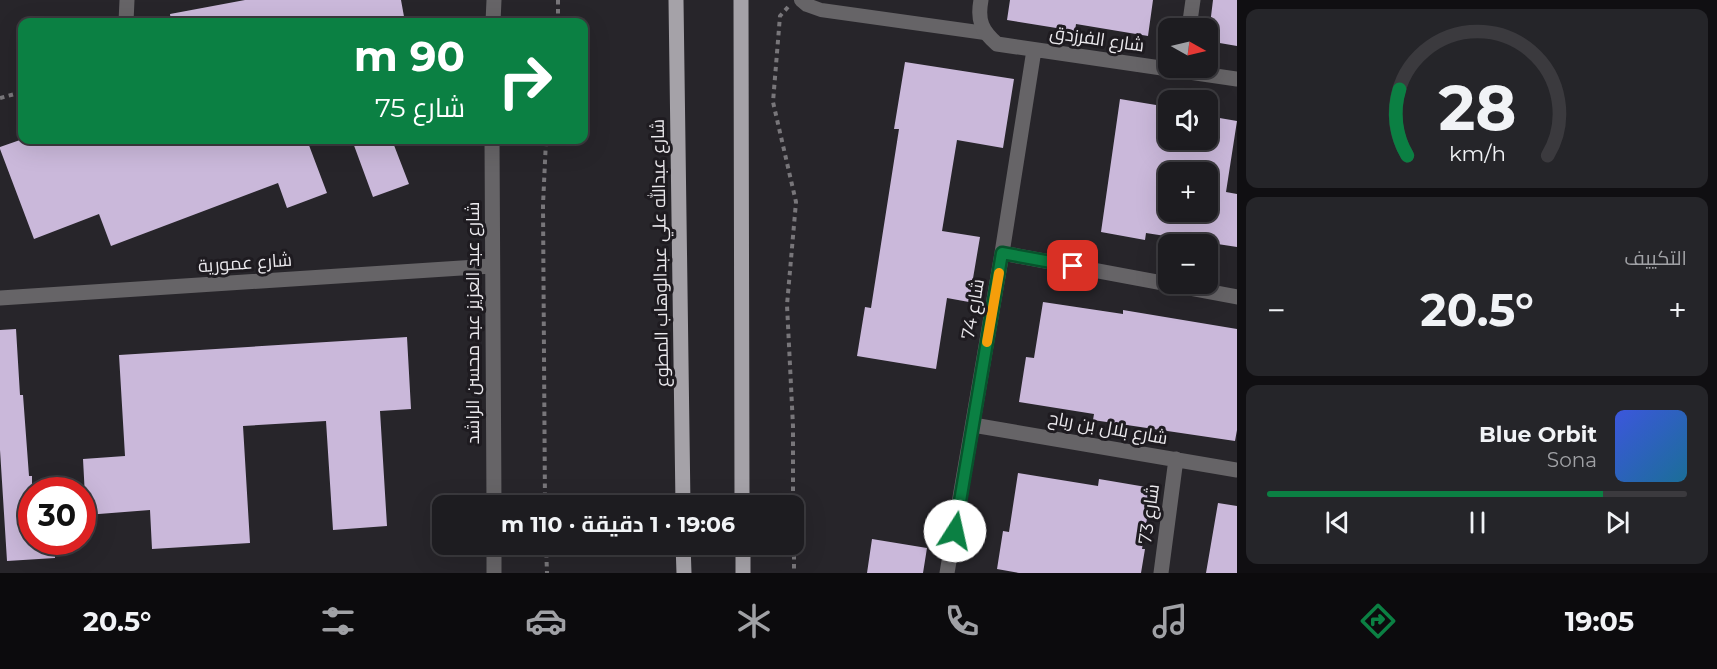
<!DOCTYPE html>
<html lang="ar">
<meta charset="utf-8">
<style>
:root{--surface:#1d1c20;--page:#252529;--text:#f1f3f6;--muted:#a0a1a5;--line:#3b3a3e;--accent:#0b8043}
body{margin:0;font-family:Montserrat,Cairo,sans-serif;background:var(--page);color:var(--text);direction:rtl;height:100vh;display:flex;flex-direction:column;font-size:22px;white-space:nowrap}
*{box-sizing:border-box;margin:0}
p{font-size:20px;color:var(--muted)}
.icon{flex:none;width:33px;height:33px;fill:none;stroke:currentColor;stroke-width:2;stroke-linecap:round;stroke-linejoin:round}
.map{position:relative;flex:1;overflow:hidden;direction:ltr}
.details{display:flex;flex-direction:column;gap:9px;padding:9px;background:#100f12;width:480px}
.details>*{flex:none}
.top-card{position:absolute;left:18px;top:18px;width:570px;height:126px;border-radius:12px;box-shadow:0 6px 24px #0002,0 0 0 2px var(--line);direction:rtl;background:#0b8043;color:#fff;overflow:hidden}
.needle{width:39px;rotate:98deg}
.tools{position:absolute;left:1158px;top:18px;display:grid;gap:12px}
.tools a{display:grid;place-items:center;width:60px;height:60px;border-radius:12px;background:var(--surface);box-shadow:0 6px 24px #0002,0 0 0 2px var(--line);font-size:30px}
.speed{position:absolute;left:18px;top:477px;display:flex;gap:12px;font-size:30px;font-weight:700;text-align:center}
.speed>*{display:grid;place-content:center;width:78px;height:78px;border-radius:50%;background:var(--surface);box-shadow:0 6px 24px #0002,0 0 0 2px var(--line);line-height:1}
.speed .limit{border:9px solid #d22;background:#fff;color:#111}
.pin{position:absolute;display:grid;place-items:center;width:51px;height:51px;color:#fff;margin:-26px;border-radius:12px;box-shadow:0 3px 9px #0006}
.me{position:absolute;width:66px;margin:-33px;rotate:10deg;stroke-linejoin:round;filter:drop-shadow(0 0 4px #0008)}
.turn{display:flex;align-items:center;gap:21px;height:126px;padding:0 24px;font-size:27px}
.turn .icon{width:78px;height:78px;stroke-width:2.5}
.turn b{display:block;font-size:42px;line-height:51px}
.big{font-size:45px;font-weight:700;line-height:1.1}
.details .card{flex:1;display:flex;flex-direction:column;justify-content:center;gap:9px;min-width:0;padding:0 21px;border-radius:12px;background:var(--page)}
.details .dial{align-items:center;gap:0}
.dial svg{height:156px;overflow:visible;fill:none;stroke:var(--line);stroke-width:7;stroke-linecap:round;text-anchor:middle}
.dial text{fill:var(--text);stroke:none}
.song{display:flex;align-items:center;gap:18px}
.cover{width:72px;height:72px;border-radius:9px;background:linear-gradient(135deg,hsl(230 70% 55%),hsl(200 70% 35%))}
.played{height:6px;border-radius:3px;background:linear-gradient(90deg,var(--accent) 80%,var(--line) 80%)}
.keys{display:flex;justify-content:space-around;direction:ltr}
.heat{display:flex;justify-content:space-between;align-items:center;font-size:33px;direction:ltr}
.trip{position:absolute;left:432px;top:495px;width:372px;height:60px;border-radius:12px;background:var(--surface);box-shadow:0 6px 24px #0002,0 0 0 2px var(--line);font-weight:700;line-height:60px;text-align:center;direction:rtl}
.tabs{display:flex;height:96px;justify-content:space-around;align-items:center;background:#0c0b0d;color:var(--muted)}
.tabs .icon{width:42px;height:42px}
.tabs .selected{color:var(--accent)}
.tabs b{font-size:27px;color:var(--text)}
main{display:flex;flex:1;min-height:0}
.map>svg:first-child{display:block}
.building{fill:#cab8da;fill-rule:evenodd}
.lines{fill:none;stroke-linecap:round;stroke-linejoin:round}
.path{stroke:#78767a;stroke-width:4;stroke-dasharray:4.5 4.5;stroke-linecap:butt}
.service{stroke:#666467;stroke-width:14}
.minor{stroke:#666467;stroke-width:15}
.primary{stroke:#a5a2a8;stroke-width:15}
.route-casing{stroke:#07532c;stroke-width:15}
.route{stroke:#0b8043;stroke-width:10}
.slow{stroke:#f59e0b;stroke-width:10}
.labels{text-anchor:middle;stroke-width:6;stroke-linejoin:round;paint-order:stroke}
.street-label{font-size:18px;fill:#ebe9ed;stroke:#1e1b20}
</style>
<main>
<section class="details">
<div class="card dial"><svg viewBox="0 0 100 80">
<path d="M14 69A42 42 0 1 1 86 69"/>
<path d="M14 69A42 42 0 0 1 10 35" stroke="#0b8043"/>
<text x="50" y="56" font-size="32" font-weight="700">28</text>
<text x="50" y="72" font-size="11">km/h</text>
</svg></div>
<div class="card"><p>التكييف</p>
<div class="heat"><a>−</a><b class="big">20.5°</b><a>+</a></div>
</div>
<div class="card">
<div class="song"><i class="cover"></i><div><b>Blue Orbit</b><p>Sona</p></div></div>
<div class="played"></div>
<div class="keys"><svg class="icon" aria-label="previous" viewBox="0 0 24 24"><path d="M18 5L8 12l10 7zM5 5v14"/></svg><svg class="icon" aria-label="pause" viewBox="0 0 24 24"><path d="M8 5v14M16 5v14"/></svg><svg class="icon" aria-label="next" viewBox="0 0 24 24"><path d="M6 5l10 7-10 7zM19 5v14"/></svg></div>
</div>
</section>
<div class="map">
<svg width="1237" height="573" viewBox="0 0 1237 573">
<rect width="100%" height="100%" fill="#27252a"/>
<path class="building" d="M245,0h156l4,22h-234l-1,-8z
M1010,0h143l-5,36 -72,-12 -1,7 -68,-11z
M1213,0h24v46l-29,-5z
M905,62l109,17 -11,69 -46,-8 -15,91 38,6 -11,65 -22,-4 -11,71 -79,-13 8,-49 6,1 28,-179h-5z
M1120,99l48,8v33h40v-24l29,5 -11,71 11,2v53l-91,-14 -1,7 -44,-8zM1168,172h40v40h-40z
M20,140h129l2,5 14,-5h142l20,53 -40,15 -9,-25 -167,63 -12,-32 -65,25 -34,-90v-2z
M352,140h40l17,44 -36,13z
M1043,302l80,12v-4l114,19v101l-2,11 -142,-21 1,-6 -75,-12 7,-45 8,1z
M16,329l4,66h3l6,81h3v66h23v16l-48,3 -7,-111v-120z
M407,337l4,72 -31,2 7,115 -54,4 -7,-109 -83,5 7,117 -98,6 -2,-39 -64,5 -3,-56 42,-3 -6,-101z
M1018,473l80,13 1,-7 53,9 -10,61h3l-4,24h-122l-22,-4 6,-38 6,1z
M1218,503l19,3v67h-31z
M872,539l55,9 -4,25h-56z"/>
<g class="lines">
<path class="path" d="M558,0v22
M788,7l-8,9 -7,86 23,100 -9,103 6,121v80
M0,98l22,-6
M545,506l-2,-301 3,-65
M794,510v63
M546,544l1,29"/>
<path class="service" d="M801,0l6,5 14,5 164,23"/>
<path class="minor" d="M981,0c-4,21 1,31 16,44l240,35
M126,22l1,-22
M493,22l1,-22
M1189,28l4,-28
M492,140l2,366
M1002,253l235,44
M0,298l492,-32
M973,425l264,45
M494,544v29
M947,573l55,-320 32,-203
M1161,573l15,-114"/>
<path class="primary" d="M676,0l7,506
M741,0l1,506
M683,544l1,29
M743,544v29"/>
</g>
<g class="lines">
<g class="route-casing">
<path id="route" d="M955,531l47,-278 71,13"/>
</g>
<use href="#route" class="route"/>
<path class="slow" d="M987,342l12,-69"/>
</g>
<g class="labels">
<g class="street-label">
<text transform="translate(1097 39) rotate(8)" y="6">شارع الفرزدق</text>
<text transform="translate(660 253) rotate(-91)" y="6">شارع عبدالله علي عبدالوهاب المطوع</text>
<text transform="translate(245 263) rotate(-4)" y="6">شارع عمورية</text>
<text transform="translate(973 309) rotate(-80)" y="6">شارع 74</text>
<text transform="translate(473 323) rotate(-90)" y="6">شارع عبد العزيز عبد محسن الراشد</text>
<text transform="translate(1108 428) rotate(10)" y="6">شارع بلال بن رباح</text>
<text transform="translate(1149 514) rotate(-82)" y="6">شارع 73</text>
</g>
</g>
</svg>
<div class="tools">
<a><svg class="needle" viewBox="-14 -14 28 28"><path d="M0-13l5 13h-10z" fill="#e53935"/><path d="M0 13l5-13h-10z" fill="#a0a1a5"/></svg></a>
<a><svg class="icon" aria-label="sound" viewBox="0 0 24 24"><path d="M4 9h4l5-4v14l-5-4H4zM17 9q2 3 0 6"/></svg></a>
<a>+</a>
<a>−</a>
</div>
<div class="speed"><div class="limit">30</div></div>
<div class="pin" style="left:1073px;top:266px;background:#d93025"><svg class="icon" aria-label="arrive" viewBox="0 0 24 24"><path d="M6 21V4h12l-3 4 3 4H6"/></svg></div>
<svg class="me" style="left:955px;top:531px" viewBox="-20 -20 40 40"><circle r="19" fill="#fff"/><path d="M0-13L10 11 0 6-10 11z" fill="#0b8043"/></svg>
<div class="trip">19:06 · 1 دقيقة · 110 m</div>
<div class="top-card">
<div class="turn"><svg class="icon" aria-label="right" viewBox="0 0 24 24"><path d="M7 20v-9h11M14 6l5 5-5 5"/></svg><div><b>90 m</b>شارع 75</div></div>
</div>
</div>
</main>
<nav class="tabs">
<b>19:05</b>
<svg class="icon selected" aria-label="directions" viewBox="0 0 24 24"><path d="M12 3l9 9-9 9-9-9zM9 14v-3h6M13 9l2 2-2 2"/></svg>
<svg class="icon" aria-label="music" viewBox="0 0 24 24"><path d="M9 18V5l10-2v13"/><circle cx="6" cy="18" r="3"/><circle cx="16" cy="16" r="3"/></svg>
<svg class="icon" aria-label="phone" viewBox="0 0 24 24"><path d="M5 4h4l2 5-3 2q2 4 5 5l2-3 5 2v4C11 20 4 13 5 4z"/></svg>
<svg class="icon" aria-label="climate" viewBox="0 0 24 24"><path d="M12 3v18M4 7l16 10M4 17L20 7"/></svg>
<svg class="icon" aria-label="car" viewBox="0 0 24 24"><path d="M5 17H2v-5l4-1 3-4h7l3 4 3 1v5h-3M9 17h6M6 11h13"/><circle cx="7" cy="17" r="2"/><circle cx="17" cy="17" r="2"/></svg>
<svg class="icon" aria-label="filters" viewBox="0 0 24 24"><path d="M4 7h16M4 17h16"/><circle cx="9" cy="7" r="2"/><circle cx="15" cy="17" r="2"/></svg>
<b>20.5°</b>
</nav>
